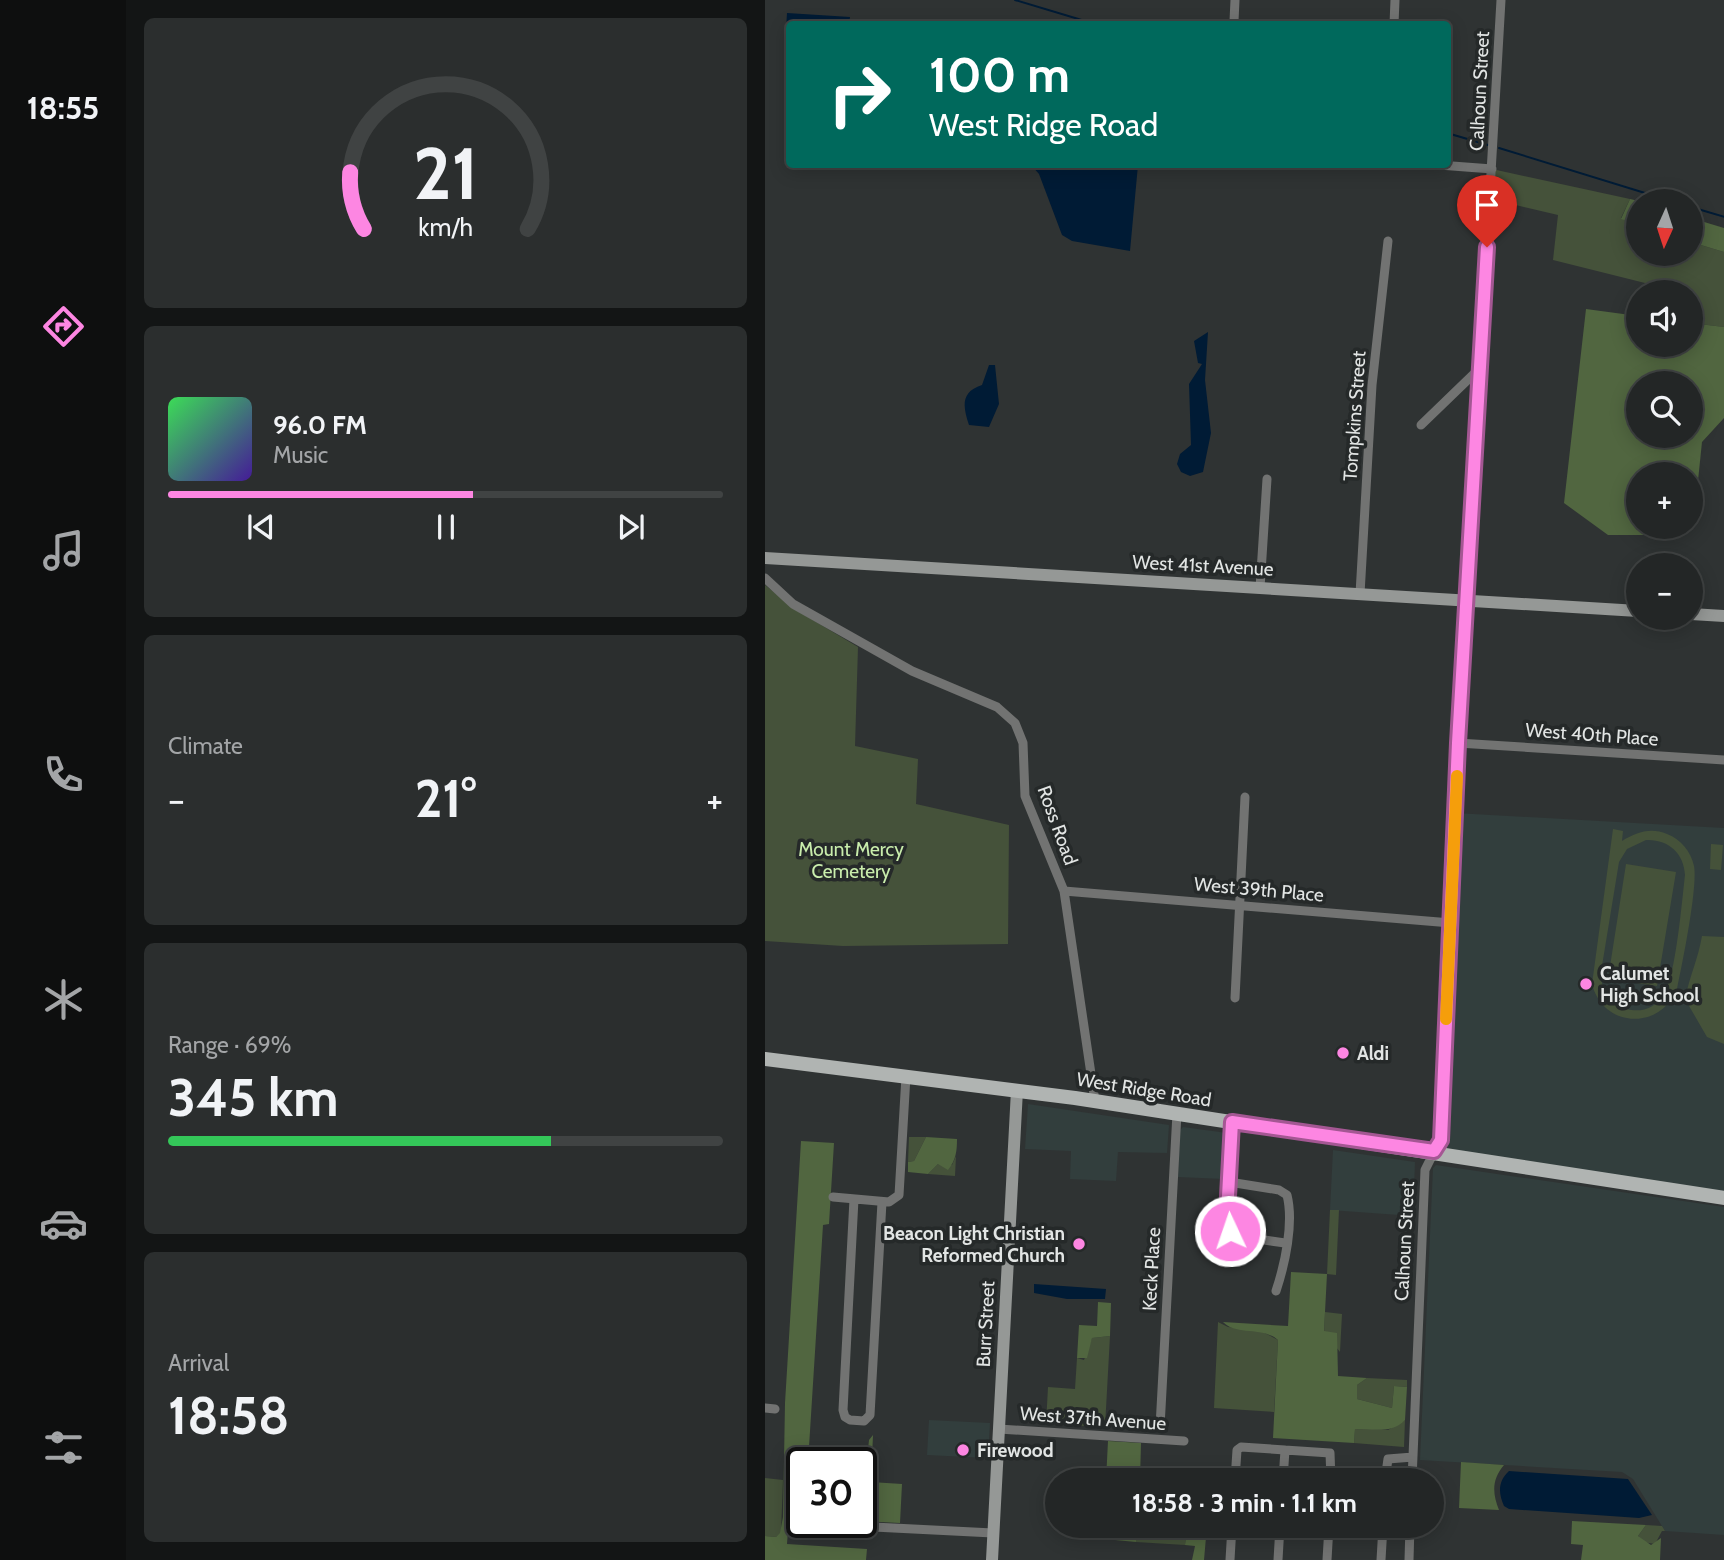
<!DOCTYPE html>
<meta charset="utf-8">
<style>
:root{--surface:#232626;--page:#2b2e2e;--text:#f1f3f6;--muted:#a3a5a7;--line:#404343;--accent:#fd86e2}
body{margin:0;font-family:Cabin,sans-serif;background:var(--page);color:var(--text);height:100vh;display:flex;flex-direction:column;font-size:26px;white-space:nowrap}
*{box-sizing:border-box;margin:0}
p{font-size:23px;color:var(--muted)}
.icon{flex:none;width:38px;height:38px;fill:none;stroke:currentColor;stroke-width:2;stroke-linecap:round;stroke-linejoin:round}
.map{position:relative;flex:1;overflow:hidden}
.drawer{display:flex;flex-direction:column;gap:18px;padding:18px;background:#131515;width:639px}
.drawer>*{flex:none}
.banner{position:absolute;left:21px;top:21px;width:665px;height:147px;border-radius:7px;box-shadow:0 4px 18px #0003,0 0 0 2px var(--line);background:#00695c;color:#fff;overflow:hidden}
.needle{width:46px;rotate:183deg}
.fabs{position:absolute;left:861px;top:189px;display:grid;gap:14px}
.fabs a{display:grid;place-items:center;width:77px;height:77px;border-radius:50%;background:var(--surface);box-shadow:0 4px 18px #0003,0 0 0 2px var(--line);font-size:35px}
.speed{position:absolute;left:21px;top:1447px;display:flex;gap:14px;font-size:35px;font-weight:700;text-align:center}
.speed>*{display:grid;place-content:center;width:91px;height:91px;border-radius:50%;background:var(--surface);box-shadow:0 4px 18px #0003,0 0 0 2px var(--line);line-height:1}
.speed .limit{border:4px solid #111;border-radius:10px;background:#fff;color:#111}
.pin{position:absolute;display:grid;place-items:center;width:60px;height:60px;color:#fff;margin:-72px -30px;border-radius:50% 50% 50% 0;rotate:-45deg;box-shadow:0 0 7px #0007}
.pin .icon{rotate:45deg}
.me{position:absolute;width:77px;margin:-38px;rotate:357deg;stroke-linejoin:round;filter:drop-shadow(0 0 5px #0008)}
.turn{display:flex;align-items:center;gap:24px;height:147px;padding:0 28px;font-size:32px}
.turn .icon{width:91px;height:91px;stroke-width:2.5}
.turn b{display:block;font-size:49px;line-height:60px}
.big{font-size:52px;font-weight:800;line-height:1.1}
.drawer .widget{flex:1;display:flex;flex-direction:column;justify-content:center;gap:10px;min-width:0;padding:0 24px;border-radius:10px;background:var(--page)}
.drawer .dial{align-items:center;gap:0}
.dial svg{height:182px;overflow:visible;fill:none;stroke:var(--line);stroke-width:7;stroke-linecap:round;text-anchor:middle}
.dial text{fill:var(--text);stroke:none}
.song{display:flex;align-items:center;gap:21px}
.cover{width:84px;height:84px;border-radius:10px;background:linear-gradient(135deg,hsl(130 70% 55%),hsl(260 70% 35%))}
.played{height:7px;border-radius:4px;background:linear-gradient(90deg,var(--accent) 55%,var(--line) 55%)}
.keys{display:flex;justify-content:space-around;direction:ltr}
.heat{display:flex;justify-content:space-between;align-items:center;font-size:38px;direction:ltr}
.charge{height:10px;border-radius:5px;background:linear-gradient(90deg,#34c759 69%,var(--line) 0)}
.trip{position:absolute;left:280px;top:1468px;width:399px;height:70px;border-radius:35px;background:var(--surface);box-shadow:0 4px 18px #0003,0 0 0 2px var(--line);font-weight:800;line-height:70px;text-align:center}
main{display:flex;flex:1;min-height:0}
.dock{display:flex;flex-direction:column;width:126px;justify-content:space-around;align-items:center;background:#0e0f0f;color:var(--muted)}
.dock .icon{width:49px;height:49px}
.dock .selected{color:var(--accent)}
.dock b{font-size:32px;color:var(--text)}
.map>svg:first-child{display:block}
.built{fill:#323e3d}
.green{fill:#45523a;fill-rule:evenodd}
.forest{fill:#516640;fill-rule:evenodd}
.water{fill:#001b35}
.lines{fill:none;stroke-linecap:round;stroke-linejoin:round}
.stream{stroke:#001b35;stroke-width:2}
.street{stroke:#727372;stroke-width:9}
.secondary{stroke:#959896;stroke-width:12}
.primary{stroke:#b0b4b2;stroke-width:14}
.route-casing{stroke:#a45793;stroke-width:18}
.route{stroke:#fd86e2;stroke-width:12}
.slow{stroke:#f59e0b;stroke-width:12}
.poi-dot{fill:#fd86e2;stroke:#252929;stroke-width:2.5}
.labels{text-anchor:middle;stroke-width:7;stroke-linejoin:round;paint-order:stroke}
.street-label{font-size:19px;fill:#e2e5e4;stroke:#252929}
.park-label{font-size:19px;fill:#c9edac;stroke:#252929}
.poi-label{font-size:19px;font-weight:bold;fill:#e2e5e4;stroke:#252929;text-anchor:start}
</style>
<main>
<nav class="dock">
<b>18:55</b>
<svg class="icon selected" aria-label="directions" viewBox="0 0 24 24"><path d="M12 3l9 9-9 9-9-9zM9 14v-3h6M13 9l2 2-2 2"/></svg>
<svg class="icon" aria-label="music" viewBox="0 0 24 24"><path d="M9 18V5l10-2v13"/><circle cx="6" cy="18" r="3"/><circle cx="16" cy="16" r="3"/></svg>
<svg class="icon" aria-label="phone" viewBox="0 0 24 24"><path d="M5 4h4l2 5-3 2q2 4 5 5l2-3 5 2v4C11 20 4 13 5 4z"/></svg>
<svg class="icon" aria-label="climate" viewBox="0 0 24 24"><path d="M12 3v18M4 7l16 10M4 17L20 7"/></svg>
<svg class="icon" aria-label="car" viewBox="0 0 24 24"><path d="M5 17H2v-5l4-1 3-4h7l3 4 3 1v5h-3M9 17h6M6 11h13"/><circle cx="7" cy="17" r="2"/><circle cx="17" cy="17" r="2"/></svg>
<svg class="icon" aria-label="filters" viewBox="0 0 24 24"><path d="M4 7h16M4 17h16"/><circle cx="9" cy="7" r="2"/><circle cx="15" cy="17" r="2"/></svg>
</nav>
<section class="drawer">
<div class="widget dial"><svg viewBox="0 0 100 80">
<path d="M14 69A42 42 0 1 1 86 69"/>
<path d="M14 69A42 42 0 0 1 8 44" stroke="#fd86e2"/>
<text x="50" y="56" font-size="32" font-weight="700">21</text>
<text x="50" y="72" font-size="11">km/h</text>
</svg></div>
<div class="widget">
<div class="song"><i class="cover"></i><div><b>96.0 FM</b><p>Music</p></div></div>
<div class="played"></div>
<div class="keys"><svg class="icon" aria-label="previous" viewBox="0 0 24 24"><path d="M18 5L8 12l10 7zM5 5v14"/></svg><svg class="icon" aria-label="pause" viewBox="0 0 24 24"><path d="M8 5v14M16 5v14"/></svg><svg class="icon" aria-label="next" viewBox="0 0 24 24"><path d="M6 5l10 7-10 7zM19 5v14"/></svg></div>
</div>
<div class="widget"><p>Climate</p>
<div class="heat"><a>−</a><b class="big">21°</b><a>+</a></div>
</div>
<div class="widget"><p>Range · 69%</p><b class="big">345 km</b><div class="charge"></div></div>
<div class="widget"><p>Arrival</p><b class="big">18:58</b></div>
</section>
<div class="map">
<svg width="960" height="1560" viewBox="0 0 960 1560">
<rect width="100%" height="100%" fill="#2f3333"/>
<path class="built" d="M690,813l269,15v370l-290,-47 6,-12z
M263,1104l141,21 -2,28 -49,-1 -2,29 -46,-2 1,-28 -46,-2z
M418,1127l44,6 -3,46 -46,-2 2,-47z
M568,1150l82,12 -2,54 -83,-6z
M671,1165l288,42v328l-59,-4 -32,-52 -11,-7 -202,-12 13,-292z
M164,1420l61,3 -2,35 -61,-3z"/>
<path class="green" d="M727,169l138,30 -9,19 17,6v30h53v-12l33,10v75l-33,-4v-31h-47l1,-9 -92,-23 5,-45 -68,-16z
M0,585l31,25 62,37 -3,99 63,13 -2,45 93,21 -1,119 -165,2 -78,-5z
M848,829l10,2 -1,10c14,-9 29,-14 45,-7 14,5 24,18 27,32 4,21 -12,99 -17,123 -17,42 -74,39 -85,-5zM881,840c22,-1 38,13 39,35 -3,25 -9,100 -21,119 -19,32 -65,13 -63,-22l18,-110 8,-13z
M946,844l12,1 -2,25 -11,-1z
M861,864l50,8 -19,114 -49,-7z
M937,936l22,1v107l-17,-7 -22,-38c5,-24 13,-40 17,-63z
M144,1137h17l-12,24 -6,1z
M191,1156l-1,20 -27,-2 10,-10 14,1z
M565,1210h9l-3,65 -9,-1z
M560,1312l17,2 -2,38 -16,-20z
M453,1322l10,5 33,4 17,9 -4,72 -60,-4z
M345,1336l-5,91 -59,-3 2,-37 27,2 2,-31 7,2 8,-22z
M602,1378l40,2v7l-13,-1 -2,22 -35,-9v-14z
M640,1420l-1,27 -50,-4 1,-14 33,1z
M0,1478l18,2 -2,53 -5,4 -11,-1z
M881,1525l16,1 3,5h-3l-7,13 -12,-2 -5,-6z
M418,1526l4,3 -2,16 -49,-3 1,-12 5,-3z"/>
<path class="forest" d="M865,199l9,2 -1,23 -17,-5z
M926,218l33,10v24l-33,-10z
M821,309l52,7v29h53v-22l33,4v91l-22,24 -6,58 -5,10v-36h-53v53h44l-5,8h-69l-44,-32zM873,383h53v53h-53z
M161,1137l31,2c0,12 -1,21 -9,31l-10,-6 -10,10 -20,-2v-10l6,-1z
M36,1141l33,2 -5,81 -6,1 -15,238h-6v55h-13l-2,26 80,5 -1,11h-101v-24l11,1 4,-4 3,-16 2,-114z
M526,1272l36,2 -3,57 13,2 1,43 29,2 -10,7v14l35,9 2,-22 13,1 -2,33c-13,14 -32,9 -50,9l-1,14 -81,-5 5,-98c-16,-14 -42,-4 -55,-18l65,4z
M333,1302l13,1 -1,33 -18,2 -5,20h-10l2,-33 18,1z
M108,1435l-2,47 31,2 -2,39 -39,-2v-44h4l4,-37z
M343,1441l33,2 -1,37h-34z
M696,1462l43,3c-12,14 -12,28 -5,45l-40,-2z
M807,1521l74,4 -8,11 13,9 10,-7 -1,22h-79l2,-15 -12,-1z
M351,1526h57l-35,3 -2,13 -21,-2z
M418,1526h24l-3,34h-12l3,-14 -10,-1 2,-16z"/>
<path class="water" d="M22,13l63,4 -1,7h-60v8l-3,-3z
M266,165h107l-8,86 -58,-10 -10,-6 -23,-61z
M443,332l-3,48 6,53 -8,39 -13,4 -9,-4 -4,-8 3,-10 11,-9 -2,-61 13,-20 -4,-1 -4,-22z
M224,365h6l4,39 -10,23 -20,-2c-6,-18 -9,-33 13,-40z
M269,1284l72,5 -1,10h-38l-33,-6z
M744,1471l119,8 24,36 -13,3 -130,-9 -5,-3c-6,-13 -6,-25 5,-35z"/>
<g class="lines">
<path class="stream" d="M250,0l80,24
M682,133l41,12
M734,148l172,53
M926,207l34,10"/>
<path class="street" d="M469,21l1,-21
M629,24l1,-24
M661,164l66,5
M656,425l59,-57
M0,578l28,26 119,67 85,36 18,16 8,20 2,53 39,95 31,210
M495,588l7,-109
M595,594l12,-209 16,-144
M693,743l267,17
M299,891l387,32
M470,998l10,-201
M467,1122l-5,93 3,16 6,5 49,7
M464,1182l50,8 8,5c7,28 -2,69 -11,96
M68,1197l56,5 10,-7 7,-119
M89,1199l-11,211 2,7 5,3 14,1 6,-6 12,-213
M0,1408l10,1
M395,1427l17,-314
M234,1429l185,12
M470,1480l2,-30 4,-3 89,6 1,27
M518,1480l2,-30
M620,1480l3,-21 25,-2
M647,1480l13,-310 15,-30 18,-397 43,-743
M29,1523l199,10
M465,1560l2,-34
M513,1560l2,-34
M562,1560l2,-34
M616,1560l2,-34
M644,1560l1,-34"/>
<path class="secondary" d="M0,558l873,53
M926,614l34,2
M227,1560l25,-470"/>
<path class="primary" d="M0,1059l310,39 650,100"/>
</g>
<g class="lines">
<g class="route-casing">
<path id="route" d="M465,1231l-3,-16 5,-93 202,29 7,-11 17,-397 29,-496"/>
</g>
<use href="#route" class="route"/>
<path class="slow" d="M681,1019l11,-243"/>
</g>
<g class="poi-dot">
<circle cx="821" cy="984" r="7"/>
<circle cx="578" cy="1053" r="7"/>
<circle cx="314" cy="1244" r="7"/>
<circle cx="198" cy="1450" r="7"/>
</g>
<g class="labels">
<g class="street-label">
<text transform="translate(714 91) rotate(-87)" y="7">Calhoun Street</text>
<text transform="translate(589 416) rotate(-86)" y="7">Tompkins Street</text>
<text transform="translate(438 565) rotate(3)" y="7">West 41st Avenue</text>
<text transform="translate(827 734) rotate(4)" y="7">West 40th Place</text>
<text transform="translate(293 825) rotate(70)" y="7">Ross Road</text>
<text transform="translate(494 889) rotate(5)" y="7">West 39th Place</text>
<text transform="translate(379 1089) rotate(9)" y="7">West Ridge Road</text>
<text transform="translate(639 1241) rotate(-87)" y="7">Calhoun Street</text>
<text transform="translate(386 1269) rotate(-87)" y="7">Keck Place</text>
<text transform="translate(220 1324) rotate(-87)" y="7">Burr Street</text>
<text transform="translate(328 1418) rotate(4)" y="7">West 37th Avenue</text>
</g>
<g class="park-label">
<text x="86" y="856">Mount Mercy<tspan x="86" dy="22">Cemetery</tspan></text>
</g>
<g class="poi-label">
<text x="835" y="980">Calumet<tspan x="835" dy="22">High School</tspan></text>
<text x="592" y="1060">Aldi</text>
<text x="300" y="1240" text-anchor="end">Beacon Light Christian<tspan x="300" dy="22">Reformed Church</tspan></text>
<text x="212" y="1457">Firewood</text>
</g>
</g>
</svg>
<div class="fabs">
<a><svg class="needle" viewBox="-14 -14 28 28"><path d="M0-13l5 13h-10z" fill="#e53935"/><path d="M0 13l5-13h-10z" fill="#a3a5a7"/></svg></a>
<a><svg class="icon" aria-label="sound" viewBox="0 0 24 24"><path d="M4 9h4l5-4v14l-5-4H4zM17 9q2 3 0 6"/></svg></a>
<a><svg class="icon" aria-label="search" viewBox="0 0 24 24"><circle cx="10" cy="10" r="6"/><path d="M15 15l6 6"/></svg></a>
<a>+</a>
<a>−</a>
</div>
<div class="speed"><div class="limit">30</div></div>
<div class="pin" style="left:722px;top:247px;background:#d93025"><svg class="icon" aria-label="arrive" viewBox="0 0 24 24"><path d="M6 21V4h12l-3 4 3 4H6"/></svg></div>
<svg class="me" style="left:465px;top:1231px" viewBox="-20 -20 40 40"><circle r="17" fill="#fd86e2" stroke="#fff" stroke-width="3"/><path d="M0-11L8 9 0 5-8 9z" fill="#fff"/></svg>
<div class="trip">18:58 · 3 min · 1.1 km</div>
<div class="banner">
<div class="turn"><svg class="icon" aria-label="right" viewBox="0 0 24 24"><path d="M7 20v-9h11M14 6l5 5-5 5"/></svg><div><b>100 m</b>West Ridge Road</div></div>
</div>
</div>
</main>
